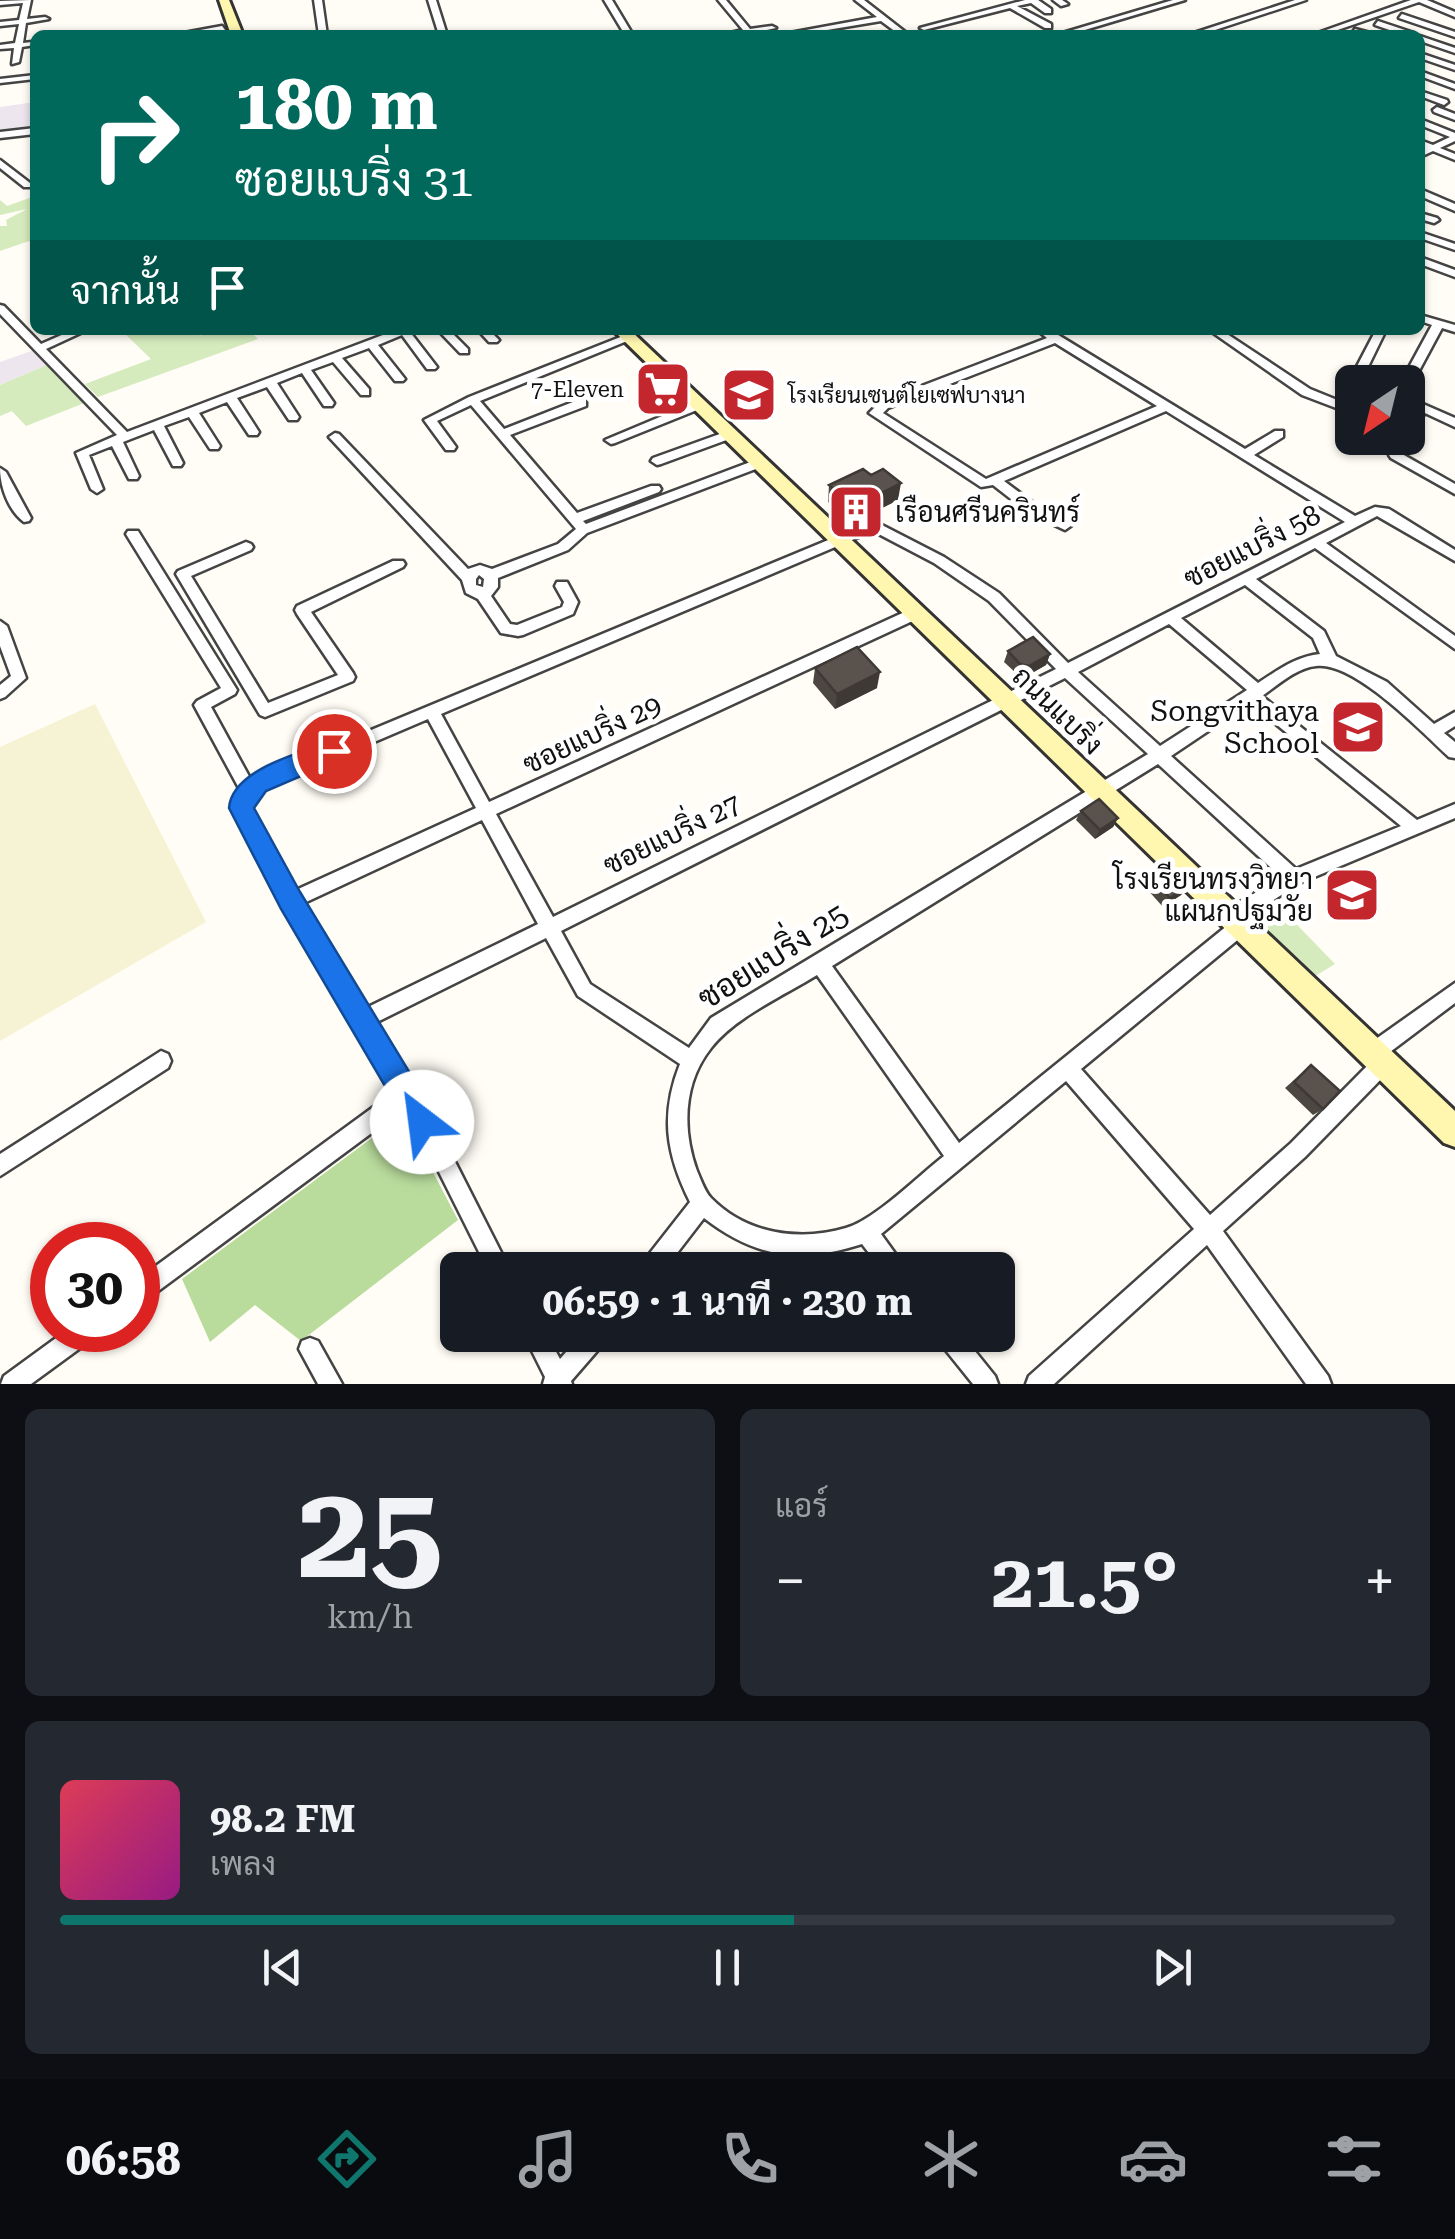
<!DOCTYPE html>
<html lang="th">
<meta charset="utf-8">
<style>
:root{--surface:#171b24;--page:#242831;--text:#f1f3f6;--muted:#9ea1a6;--line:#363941;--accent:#0f766e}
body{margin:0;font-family:"Roboto Serif",Sarabun,serif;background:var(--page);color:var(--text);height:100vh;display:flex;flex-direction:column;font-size:38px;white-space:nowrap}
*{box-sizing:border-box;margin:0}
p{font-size:32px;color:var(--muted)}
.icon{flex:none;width:55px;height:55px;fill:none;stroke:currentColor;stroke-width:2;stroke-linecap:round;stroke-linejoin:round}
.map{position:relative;height:1384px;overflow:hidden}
.drawer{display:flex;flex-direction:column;gap:25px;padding:25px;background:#0d0f14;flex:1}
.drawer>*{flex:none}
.top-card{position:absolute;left:30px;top:30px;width:1395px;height:305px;border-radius:15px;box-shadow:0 2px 8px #0004;background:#00695c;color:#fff;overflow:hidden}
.needle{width:65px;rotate:215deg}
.controls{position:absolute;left:1335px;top:365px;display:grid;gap:20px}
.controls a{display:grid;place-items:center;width:90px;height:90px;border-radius:15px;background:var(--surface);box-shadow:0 2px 8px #0004;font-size:50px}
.speed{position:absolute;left:30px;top:1222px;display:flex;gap:20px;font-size:50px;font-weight:700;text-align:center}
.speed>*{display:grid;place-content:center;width:130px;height:130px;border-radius:50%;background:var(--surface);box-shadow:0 2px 8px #0004;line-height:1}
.speed .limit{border:15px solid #d22;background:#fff;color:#111}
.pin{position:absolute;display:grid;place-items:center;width:85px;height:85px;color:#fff;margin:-42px;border:5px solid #fff;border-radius:50%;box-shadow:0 2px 10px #0007}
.me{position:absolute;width:110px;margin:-55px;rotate:330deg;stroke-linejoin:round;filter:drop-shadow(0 0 8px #0008)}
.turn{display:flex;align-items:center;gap:35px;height:210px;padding:0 40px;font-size:45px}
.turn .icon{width:130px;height:130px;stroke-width:2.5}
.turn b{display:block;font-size:70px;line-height:85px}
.then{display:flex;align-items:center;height:95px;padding:0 40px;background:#0003;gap:20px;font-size:38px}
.big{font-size:75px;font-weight:700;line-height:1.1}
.drawer .tile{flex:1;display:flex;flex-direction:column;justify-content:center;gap:15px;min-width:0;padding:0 35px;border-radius:15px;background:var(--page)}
.drawer .dial{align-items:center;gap:0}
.dial b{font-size:130px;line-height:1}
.song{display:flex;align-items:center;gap:30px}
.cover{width:120px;height:120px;border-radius:15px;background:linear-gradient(135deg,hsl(350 70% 55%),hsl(310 70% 35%))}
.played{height:10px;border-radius:5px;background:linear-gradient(90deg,var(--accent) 55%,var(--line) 55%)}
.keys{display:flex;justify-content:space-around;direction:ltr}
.heat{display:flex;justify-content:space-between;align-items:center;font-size:55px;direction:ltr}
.drawer .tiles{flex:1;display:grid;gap:25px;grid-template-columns:1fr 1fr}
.tile:last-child{grid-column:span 2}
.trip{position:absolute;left:440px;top:1252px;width:575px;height:100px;border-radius:15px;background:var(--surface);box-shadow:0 2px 8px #0004;font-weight:700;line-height:100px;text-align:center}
.dock{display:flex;height:160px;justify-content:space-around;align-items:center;background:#090b0e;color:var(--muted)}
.dock .icon{width:70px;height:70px}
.dock .selected{color:var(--accent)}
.dock b{font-size:45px;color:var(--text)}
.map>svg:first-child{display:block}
.industrial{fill:#eee6ef}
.farmland{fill:#f6f3d4}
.green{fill:#d5ebbd}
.forest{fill:#b9dc9c}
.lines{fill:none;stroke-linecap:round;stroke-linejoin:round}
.street-casing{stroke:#444;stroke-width:5}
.secondary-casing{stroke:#333;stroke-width:6}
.street{fill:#fff;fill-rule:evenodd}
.secondary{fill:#fff6b0;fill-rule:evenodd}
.wall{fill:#4d4742}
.shaded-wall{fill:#3f3936}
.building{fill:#5a524d;stroke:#3f3936;stroke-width:2.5}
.route{fill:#1a73e8;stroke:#114b97;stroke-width:2.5}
.labels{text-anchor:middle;stroke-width:10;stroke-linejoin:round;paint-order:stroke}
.far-poi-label{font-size:22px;fill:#111;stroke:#fff;text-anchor:end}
.poi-label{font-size:28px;fill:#111;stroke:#fff;text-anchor:end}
.street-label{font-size:28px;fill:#111;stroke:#fff}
.near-street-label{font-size:32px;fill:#111;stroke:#fff}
</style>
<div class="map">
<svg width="1455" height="1384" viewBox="0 0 1455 1384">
<rect width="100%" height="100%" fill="#fffdf5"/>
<path class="industrial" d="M35,102v26l-35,4v-25z
M34,350l15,14 -49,21v-23z"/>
<path class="farmland" d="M95,704l111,218 -206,119v-294z"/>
<path class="green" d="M35,196v51l-6,-6 -29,10v-25h7l-1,-6 21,-11 -27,6v-15l7,6z
M121,330h74l5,6 8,-6h41l9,9 -160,58 -13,-13 66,-25z
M49,364l38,38 -61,24 -14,-15 -12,5v-31z
M1273,900l62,64 -23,14 -65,-63z"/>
<path class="forest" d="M403,1115l55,105 -157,121 -46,-36 -45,37 -28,-63z"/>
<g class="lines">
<g class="street-casing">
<path id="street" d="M31,0l-4,19 18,-2 4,2 -23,4 -3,20 9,-1 3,3 -13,2 -3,15 -7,2 2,-16 -14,1v-4l15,-2 4,-19 -19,2v-4l19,-2 4,-17 -23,2v-4z
M314,0h8l5,35h-8z
M428,0h8l11,35h-8z
M604,0h8l21,35h-8z
M718,0h8l24,29 22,-3 4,2 -23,5 2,2h-33l21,-5z
M855,0h9l45,35h-9l-19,-14 -84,14h-18l98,-18z
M1025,0h13l13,9v4h-6l-14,-10 -14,3 34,18v4h-6l-35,-20 -86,22 -4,-2z
M1053,0h9l6,4 -7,2z
M1173,0h12l-117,35h-12z
M1295,0h11l-106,35h-12z
M1411,0h16l28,12v5l-36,-15 -96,33h-11z
M1402,14l53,18v5l-56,-19z
M1378,21l36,12 1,2h-11l-29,-10z
M222,26l3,4 -33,5h-19z
M1355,29l15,4 1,2 -19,-2z
M1420,36l35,12v5l-35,-12z
M1420,53l35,12v5l-35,-12z
M1420,71l35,13v5l-35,-13z
M35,75v4l-35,4v-4z
M1420,91l27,9 1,2 -4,3 -24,-9z
M1437,107l18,7v6l-21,-8 -1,-2z
M1420,119l35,14v8l-15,7 15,6v6l-22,-9 -13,6v-6l5,-3 -5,-2v-6l13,5 17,-8 -30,-12z
M35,128v6l-35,4v-6z
M0,160l30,23v4h-6l-24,-19z
M1420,189l35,15v7l-35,-15z
M1420,213l17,5 2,2 -5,3 -14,-4z
M1420,232l35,12v6l-35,-12z
M1420,257l35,13v7l-35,-13z
M0,305l4,1 37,38 32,-14h14l-41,19 81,83 269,-102h15l-1,2 27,35 -2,2h-8l-25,-34 -24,10 27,34 -2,2h-8l-26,-33 -27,10 27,31v6h-8l-28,-33 -22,8 23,33 -2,3h-8l-22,-33 -25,10 22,34 -2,3h-8l-22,-33 -30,11 22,34 -2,3h-8l-22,-33 -28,11 21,33 -2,3h-8l-21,-32 -25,9 19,37 -2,3h-8l-19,-36 -31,12 16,34 -2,3h-8l-17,-33 -23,9 14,34 -6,4 -6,-4 -15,-36 41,-18 -117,-121z
M1420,315l35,10v7l-13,-4 -29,54 -5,3v-3h-7l31,-57 -12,-4z
M438,330h11l19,19v4h-8z
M478,330h11l10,10 -2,2h-8z
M1037,330h13l195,119 30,-18h8v6l-29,18 101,61 20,-9 14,2 66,41v11l-78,-45 -51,27 129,93v13l-140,-101 -59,31 68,52 12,25 51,26 47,42 21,-12v14l-11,7 11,9v16l-6,-1c-27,-25 -95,-96 -133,-91 -20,2 -38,19 -54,30l155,124 38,-16v14l-155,65 -58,37 4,1 3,6 -3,6 -165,136 129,146 81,-72 80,-81 -5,-2 -3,-7 3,-7 89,-63v20l-69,52 4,1 3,7 -3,7 -85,87 -82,74 105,145 3,8h-25l-99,-139 -153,139h-28l3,-8 165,-147 -128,-148 -185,153 26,36h-25l-20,-26c-62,20 -106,14 -158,-26l-40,52h-24l3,-8 47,-60c-24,-48 -30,-87 -10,-138l-102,-68 -32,-58 -171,85 70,119 65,128h-22l-57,-114 -27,-47 -258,191 -8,3v-24l256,-187 -106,-184 -4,-1 -2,-8 -49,-91 1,-9 6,-9 -46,-85 3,-4 24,-13 -95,-154 2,-3h10l99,159 -2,4 -24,13 40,73 623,-259 70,36 55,36 69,70 277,-141 -179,-111 -162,70 35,26 31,15 2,3 -7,5 -36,-17 -36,-28 -12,2 -112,-74 11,-11 167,-64zM1055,343l102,63 -171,73 -103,-66 5,-5zM873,531l61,32 55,38 67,68 -503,248 -57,-103 423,-196 2,-4 -7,-5 -5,1 -420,192 -48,-88zM1245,585l68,53 7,16c-23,2 -42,16 -62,29l-77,-65zM1169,624l78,66 -87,56 -82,-74zM1065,678l83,76 -437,264 -22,30 -99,-64 -29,-53zM1250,703l151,123 -105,43 -125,-113zM428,719l48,89 -180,82c-14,-23 -45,-63 -46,-88l14,-13zM1158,764l123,113 -57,35 -3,6 3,6 4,1 -269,218 -127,-177zM482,820l56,104 -172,84 -62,-105zM817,975l127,181c-26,20 -68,63 -98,72 -46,14 -100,6 -135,-30 -6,-6 -10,-18 -14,-27 -15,-41 -14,-88 14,-123 24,-31 72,-52 106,-73z
M1209,330h12l89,59 42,17v8l-50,-19z
M1376,330l9,2 -19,39 24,9 1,2h-14l-23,-10z
M628,334l4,1v4l-152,62 24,28 74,-29h8v6l-76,29 67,78 74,-27h8l2,3 -2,3 -76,29 3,3 167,-63 4,-1 6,4 -2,3 -174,66 -19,17 -70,28v9l-7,9 19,28 7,1 45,-18 2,-5 -9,-16 2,-4h10l11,20 -5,12 -50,21 -5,1 -17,-3 -23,-34 -12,-6 -4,-13 -133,-143 6,-4 4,1 129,135 12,-4 12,4 66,-25 18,-15 -105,-124 -34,16 19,26 -2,3h-8l-22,-30 45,-23zM479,575l5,4 -1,8 -7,-2v-6z
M698,401l6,4 -2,3 -87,35 -4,1 -6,-4z
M1423,404l32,14v9l-30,-14 -13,17 -4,1c0,-11 4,-23 15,-27z
M728,431l4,1v6l-71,26 -4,1 -6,-4 2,-3z
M1408,437v1l-6,16 53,30v10l-64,-36 -2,-3 7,-17z
M0,468l6,4 25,46 -2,3 -5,1c-15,-11 -24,-35 -24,-54z
M246,542l5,2 2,3 -2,3 -60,26 77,127 70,-28 -41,-61 -2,-4 2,-4 96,-45h10l2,3 -2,3 -92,45 42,61 2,4 -2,4 -88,36 -5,-2 -84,-141 2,-3z
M0,621l7,5 19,52 -21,19 -5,2v-14l11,-9 -11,-30z
M161,1051l7,3 3,7 -3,7 -168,108v-22z
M67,1330h30l-3,8 -63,46h-30l3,-8z
M524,1335h23l13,24 21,-24h26l-3,8 -33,38 1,3h-29l2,-7z
M937,1335h25l33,41 3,8h-25l-33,-41z
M310,1338l8,3 24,43h-24l-19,-35 3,-8z"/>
</g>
<g class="secondary-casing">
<path id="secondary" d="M219,0h10l14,35h-12z
M613,330h17l825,781v36l-11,-4z"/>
</g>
<use href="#street" class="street"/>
<use href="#secondary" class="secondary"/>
</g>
<path class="wall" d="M871,475l27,25 -46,23 -24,-21 1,-17z
M1008,651l42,3 -4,11 -21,12 -8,-3 -13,-12z
M815,668l62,20 -42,21 -22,-26z
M1081,811l37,7 -5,9 -18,12 -19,-19z
M1152,880l36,6 -7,9 -18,12 -17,-19z
M1311,1065l12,44 -10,6 -28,-27z"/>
<path class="shaded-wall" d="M901,483l-3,17 -46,23 2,-16z
M1050,654l-4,11 -21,12 4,-11z
M880,672l-3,16 -42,21 2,-15z
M1118,818l-5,9 -18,12 5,-9z
M1188,886l-7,9 -18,12 7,-9z"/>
<path class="building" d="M863,469l8,6 12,-6 18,14 -47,24 -25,-22z
M1033,637l17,17 -21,12 -9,-2 -12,-13z
M857,647l23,25 -43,22 -22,-26z
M1099,799l19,19 -18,12 -19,-19z
M1170,868l18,18 -18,12 -18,-18z
M1311,1065l29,26 -17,18 -29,-27z"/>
<path class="route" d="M334,741l9,3 3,7 -3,7 -77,33 -12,17 46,84 133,219 5,11 -5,10 -11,5 -10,-5 -131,-223 -52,-101c3,-39 73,-56 105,-67z"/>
<defs>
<g id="supermarket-square" transform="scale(2.875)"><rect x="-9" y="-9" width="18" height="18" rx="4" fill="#c4262e" stroke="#fff"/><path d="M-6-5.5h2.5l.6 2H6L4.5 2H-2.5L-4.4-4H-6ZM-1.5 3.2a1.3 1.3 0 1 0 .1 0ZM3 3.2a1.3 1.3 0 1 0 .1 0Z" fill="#fff"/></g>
<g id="school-square" transform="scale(2.875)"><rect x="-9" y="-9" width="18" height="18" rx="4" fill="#c4262e" stroke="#fff"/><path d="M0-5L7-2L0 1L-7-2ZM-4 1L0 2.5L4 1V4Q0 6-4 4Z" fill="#fff"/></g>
<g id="building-square" transform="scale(2.875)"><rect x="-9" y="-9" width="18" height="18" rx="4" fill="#c4262e" stroke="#fff"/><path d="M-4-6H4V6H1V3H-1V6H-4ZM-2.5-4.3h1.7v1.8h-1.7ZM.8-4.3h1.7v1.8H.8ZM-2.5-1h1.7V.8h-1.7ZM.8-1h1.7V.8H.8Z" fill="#fff"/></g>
</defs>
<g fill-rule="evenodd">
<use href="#supermarket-square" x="663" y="389"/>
<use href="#school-square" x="749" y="395"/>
<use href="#building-square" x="856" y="512"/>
<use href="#school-square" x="1358" y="727"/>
<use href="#school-square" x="1352" y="895"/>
</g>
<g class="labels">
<g class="far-poi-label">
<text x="624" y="397">7-Eleven</text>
<text x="788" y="403" text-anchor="start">โรงเรียนเซนต์โยเซฟบางนา</text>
</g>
<g class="poi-label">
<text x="895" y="522" text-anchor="start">เรือนศรีนครินทร์</text>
<text x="1319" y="721">Songvithaya<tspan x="1319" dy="32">School</tspan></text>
<text x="1313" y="889">โรงเรียนทรงวิทยา<tspan x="1313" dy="32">แผนกปฐมวัย</tspan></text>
</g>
<g class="street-label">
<text transform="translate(1252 546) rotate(-27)" y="10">ซอยแบริ่ง 58</text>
<text transform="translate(1058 710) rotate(44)" y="10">ถนนแบริ่ง</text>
<text transform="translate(592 734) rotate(-25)" y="10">ซอยแบริ่ง 29</text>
<text transform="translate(672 834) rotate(-26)" y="10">ซอยแบริ่ง 27</text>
</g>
<g class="near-street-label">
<text transform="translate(773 956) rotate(-32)" y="11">ซอยแบริ่ง 25</text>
</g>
</g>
</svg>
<div class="controls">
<a><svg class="needle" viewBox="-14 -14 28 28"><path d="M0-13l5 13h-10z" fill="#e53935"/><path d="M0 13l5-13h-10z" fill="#9ea1a6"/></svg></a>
</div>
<div class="speed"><div class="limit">30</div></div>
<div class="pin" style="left:334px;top:751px;background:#d93025"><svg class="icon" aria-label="arrive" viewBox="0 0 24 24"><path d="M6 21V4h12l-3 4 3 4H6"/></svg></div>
<svg class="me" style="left:422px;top:1122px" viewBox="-20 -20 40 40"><circle r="19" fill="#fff"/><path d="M0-13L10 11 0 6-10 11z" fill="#1a73e8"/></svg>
<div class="trip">06:59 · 1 นาที · 230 m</div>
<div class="top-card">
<div class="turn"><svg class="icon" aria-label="right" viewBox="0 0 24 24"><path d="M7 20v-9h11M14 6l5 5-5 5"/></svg><div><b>180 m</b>ซอยแบริ่ง 31</div></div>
<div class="then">จากนั้น<svg class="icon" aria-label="arrive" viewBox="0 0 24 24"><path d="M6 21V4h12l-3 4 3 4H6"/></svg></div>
</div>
</div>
<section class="drawer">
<div class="tiles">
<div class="tile dial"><b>25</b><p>km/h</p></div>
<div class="tile"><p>แอร์</p>
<div class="heat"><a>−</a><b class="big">21.5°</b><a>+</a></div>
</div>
<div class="tile">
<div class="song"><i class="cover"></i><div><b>98.2 FM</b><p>เพลง</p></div></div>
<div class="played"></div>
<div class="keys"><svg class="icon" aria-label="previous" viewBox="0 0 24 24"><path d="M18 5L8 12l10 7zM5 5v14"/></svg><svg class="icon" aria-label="pause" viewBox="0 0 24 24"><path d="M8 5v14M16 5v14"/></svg><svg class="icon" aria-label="next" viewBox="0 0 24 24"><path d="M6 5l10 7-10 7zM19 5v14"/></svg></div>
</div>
</div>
</section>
<nav class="dock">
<b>06:58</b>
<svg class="icon selected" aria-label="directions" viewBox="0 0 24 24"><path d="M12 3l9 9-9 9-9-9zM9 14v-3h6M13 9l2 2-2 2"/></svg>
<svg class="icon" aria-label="music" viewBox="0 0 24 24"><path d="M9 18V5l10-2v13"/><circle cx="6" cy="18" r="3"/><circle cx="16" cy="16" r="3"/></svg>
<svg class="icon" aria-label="phone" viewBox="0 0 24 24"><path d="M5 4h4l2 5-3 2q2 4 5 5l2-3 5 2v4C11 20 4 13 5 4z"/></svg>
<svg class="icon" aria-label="climate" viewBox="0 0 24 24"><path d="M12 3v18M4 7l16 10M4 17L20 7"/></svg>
<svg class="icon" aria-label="car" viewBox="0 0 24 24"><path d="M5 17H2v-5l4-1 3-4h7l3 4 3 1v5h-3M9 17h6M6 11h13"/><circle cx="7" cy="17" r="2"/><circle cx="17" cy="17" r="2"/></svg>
<svg class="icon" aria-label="filters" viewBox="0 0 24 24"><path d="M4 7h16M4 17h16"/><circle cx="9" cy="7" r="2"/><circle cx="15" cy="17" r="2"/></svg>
</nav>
